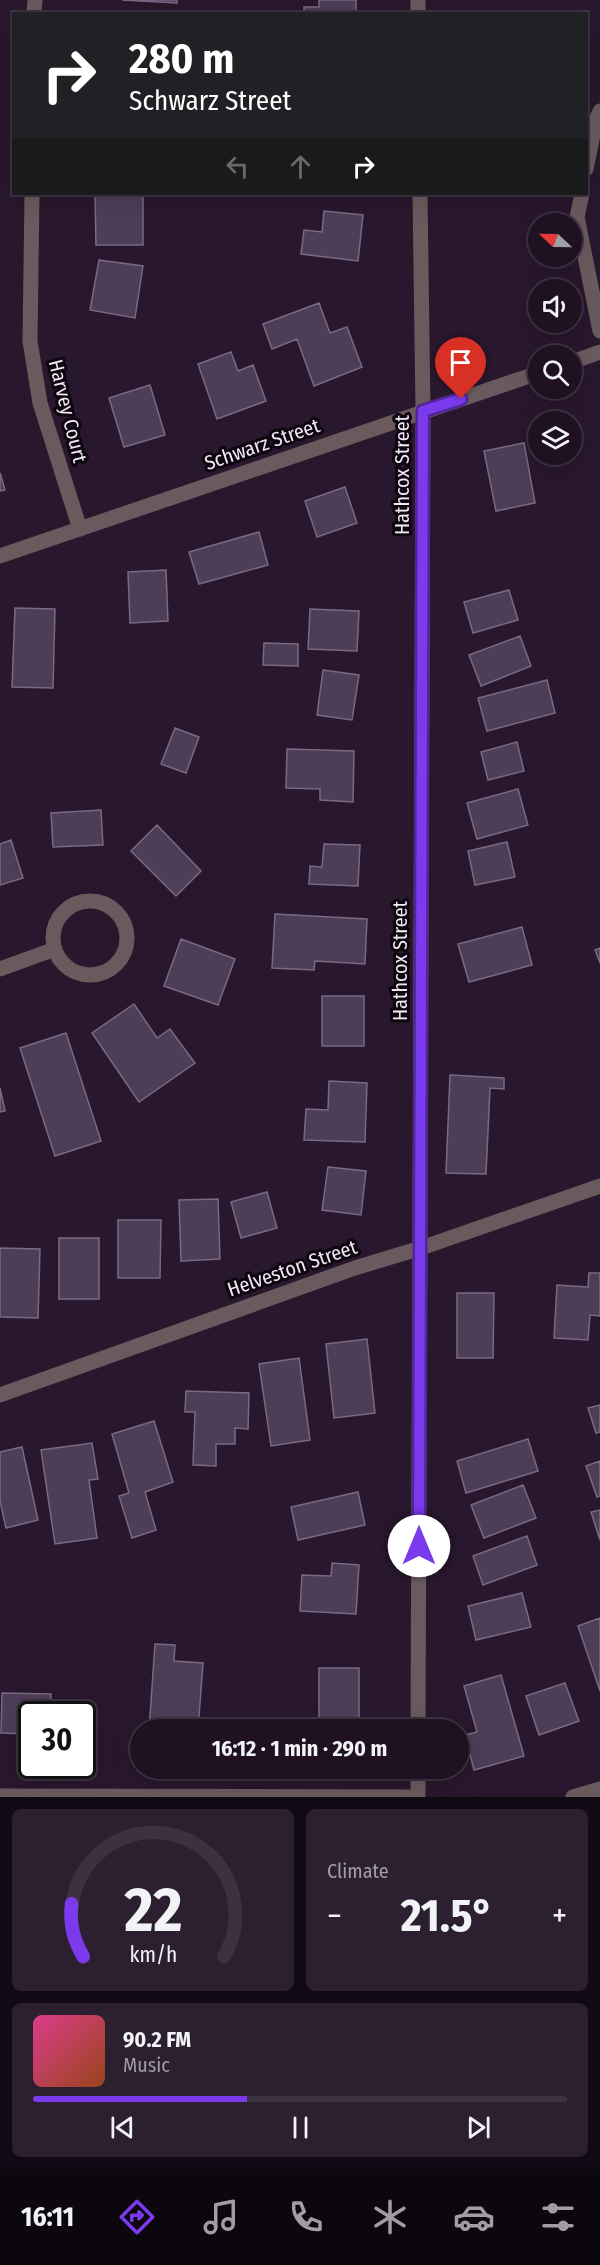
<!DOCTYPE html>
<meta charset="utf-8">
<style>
:root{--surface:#1f1122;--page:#2c1f2f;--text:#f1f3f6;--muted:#a19da5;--line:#3c3140;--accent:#7c3aed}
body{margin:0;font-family:"Fira Sans Condensed",sans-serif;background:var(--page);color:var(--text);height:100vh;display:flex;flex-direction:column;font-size:22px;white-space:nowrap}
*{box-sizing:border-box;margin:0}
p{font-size:20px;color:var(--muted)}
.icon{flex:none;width:33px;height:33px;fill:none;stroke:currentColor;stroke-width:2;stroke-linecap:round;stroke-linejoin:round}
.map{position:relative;height:1797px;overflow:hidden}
.side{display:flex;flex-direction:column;gap:12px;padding:12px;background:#110913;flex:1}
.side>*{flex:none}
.hud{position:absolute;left:12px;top:12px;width:576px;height:183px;border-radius:0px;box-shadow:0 6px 24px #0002,0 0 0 2px var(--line);background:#202124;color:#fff;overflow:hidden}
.needle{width:39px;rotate:292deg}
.buttons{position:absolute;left:528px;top:213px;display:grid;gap:12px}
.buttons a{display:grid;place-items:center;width:54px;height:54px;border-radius:50%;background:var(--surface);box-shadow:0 6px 24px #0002,0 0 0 2px var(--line);font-size:30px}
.speed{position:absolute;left:18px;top:1701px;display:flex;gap:12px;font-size:30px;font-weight:700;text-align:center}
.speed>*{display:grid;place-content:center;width:78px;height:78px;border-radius:50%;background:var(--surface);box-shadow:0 6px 24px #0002,0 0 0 2px var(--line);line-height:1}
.speed .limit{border:3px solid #111;border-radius:9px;background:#fff;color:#111}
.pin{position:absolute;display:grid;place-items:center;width:51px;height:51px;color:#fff;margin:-62px -26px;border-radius:50% 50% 50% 0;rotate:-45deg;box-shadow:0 0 6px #0007}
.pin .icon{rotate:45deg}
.me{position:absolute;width:66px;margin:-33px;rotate:0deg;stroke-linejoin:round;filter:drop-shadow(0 0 4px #0008)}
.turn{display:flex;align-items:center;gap:21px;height:126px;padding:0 18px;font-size:27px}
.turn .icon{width:78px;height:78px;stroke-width:2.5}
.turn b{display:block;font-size:42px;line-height:51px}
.lanes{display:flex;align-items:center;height:57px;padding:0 18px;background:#0003;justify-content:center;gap:30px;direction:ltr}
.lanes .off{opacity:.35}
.big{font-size:45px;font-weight:700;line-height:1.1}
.side .tile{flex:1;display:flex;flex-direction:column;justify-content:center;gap:9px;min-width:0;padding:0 21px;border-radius:9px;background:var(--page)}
.side .dial{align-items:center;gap:0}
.dial svg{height:156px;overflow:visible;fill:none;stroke:var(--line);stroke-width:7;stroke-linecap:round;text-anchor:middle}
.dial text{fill:var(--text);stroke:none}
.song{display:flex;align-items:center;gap:18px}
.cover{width:72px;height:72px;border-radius:9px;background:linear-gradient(135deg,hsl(330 70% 55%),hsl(20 70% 35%))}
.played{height:6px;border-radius:3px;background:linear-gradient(90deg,var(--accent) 40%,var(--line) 40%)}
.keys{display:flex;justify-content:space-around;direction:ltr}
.heat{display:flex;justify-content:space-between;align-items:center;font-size:33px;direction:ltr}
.side .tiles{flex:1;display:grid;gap:12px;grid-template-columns:1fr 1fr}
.tile:last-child{grid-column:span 2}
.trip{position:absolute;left:130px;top:1719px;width:339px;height:60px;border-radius:30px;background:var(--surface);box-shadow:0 6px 24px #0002,0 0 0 2px var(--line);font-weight:700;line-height:60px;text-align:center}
.tabs{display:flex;height:96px;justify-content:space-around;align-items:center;background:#0c070e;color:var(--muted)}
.tabs .icon{width:42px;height:42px}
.tabs .on{color:var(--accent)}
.tabs b{font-size:27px;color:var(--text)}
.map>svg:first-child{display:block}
.building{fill:#4d3d57;stroke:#7a6986;stroke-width:1.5}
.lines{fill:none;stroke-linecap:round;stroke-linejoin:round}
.minor{stroke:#6b5a5d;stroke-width:15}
.route-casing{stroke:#51269a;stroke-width:15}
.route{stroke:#7c3aed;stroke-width:10}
.labels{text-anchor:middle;stroke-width:6;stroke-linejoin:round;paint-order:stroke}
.street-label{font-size:20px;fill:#f4e8f7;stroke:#0d060f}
</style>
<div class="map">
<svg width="600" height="1797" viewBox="0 0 600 1797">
<rect width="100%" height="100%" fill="#29172d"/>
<path class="building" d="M122,0h55v3z
M319,0h37v14h-52v-7h15z
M95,194h48v51h-47z
M324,211l39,4 -5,46 -57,-7 3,-24 18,2z
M99,260l44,6 -8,52 -45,-8z
M319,303l11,30 17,-6 15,40 -48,19 -17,-47 -25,10 -9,-25z
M231,352l7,19 15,-6 13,36 -49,18 -19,-55z
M150,385l15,50 -41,12 -15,-49z
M524,443l11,60 -39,8 -12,-60z
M0,473l5,17 -5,1z
M345,487l12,36 -40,14 -12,-36z
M259,532l9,33 -69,19 -10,-32z
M166,570l2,51 -38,2 -2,-51z
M509,590l9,30 -45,13 -9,-31z
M15,608l40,1 -2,79 -41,-1z
M310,609l49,2 -2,40 -49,-2z
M520,636l11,30 -50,20 -12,-31z
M264,643l34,1v22l-35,-1z
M323,670l36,5 -7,45 -35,-5z
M547,680l8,33 -68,18 -9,-33z
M175,728l24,9 -13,36 -25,-9z
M517,742l7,29 -36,9 -7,-28z
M287,749l67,2 -1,51 -33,-2v-11l-34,-1z
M518,789l10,36 -51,14 -10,-36z
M101,810l2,35 -50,2 -2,-34z
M157,825l44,46 -25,25 -45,-45z
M11,840l12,38 -23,7v-41z
M507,842l8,35 -40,8 -7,-34z
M324,844l36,1 -2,41 -49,-2 1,-18 12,1z
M275,914l92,5 -2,45 -50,-3 -1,9 -42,-2z
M522,927l10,38 -63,17 -11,-38z
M181,939l54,20 -17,46 -54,-19z
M600,948v15l-5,-13z
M322,996h42v50h-42z
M134,1004l23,34 13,-9 25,34 -56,39 -47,-69z
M66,1033l35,108 -46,15 -35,-108z
M450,1075l54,3v11l-14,-1 -4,86 -40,-1z
M329,1081l38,2 -2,59 -61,-2 2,-31 22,1z
M0,1088l5,23 -5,1z
M328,1167l38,4 -5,44 -39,-5z
M267,1192l10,36 -36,10 -10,-36z
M218,1199l2,60 -39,2 -2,-61z
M118,1220h43l-1,58h-42z
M59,1238h40v61h-40z
M0,1248l40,1 -2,69 -38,-1z
M589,1273h11v43l-10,-1 -2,25 -34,-2 3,-53 31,2z
M457,1293h37l-1,65h-36z
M367,1339l8,74 -41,5 -8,-74z
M299,1358l11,82 -39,6 -12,-82z
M186,1391l63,2 -1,36 -13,-1v16h-19v22l-23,-1 2,-53h-10z
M600,1405v27l-4,1 -8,-25z
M154,1421l19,61 -28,10 11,38 -24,8 -13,-42 10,-3 -17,-59z
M528,1439l10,32 -72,22 -9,-32z
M92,1443l6,36 -9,1 8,58 -42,6 -14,-94z
M22,1447l16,73 -32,8 -6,-27v-49z
M600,1461v35l-3,1 -11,-31z
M523,1485l13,33 -52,20 -13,-33z
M358,1492l7,33 -67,15 -7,-33z
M600,1510v30l-9,-28z
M527,1536l10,29 -54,20 -10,-29z
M332,1563l27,2 -3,49 -56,-3 2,-36 29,1z
M522,1593l9,34 -55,13 -8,-34z
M600,1618v73l-22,-65z
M155,1644l20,1 -1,16 29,2 -5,67h-49z
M319,1668h40v62h-40z
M501,1675l23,81 -50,14 -9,-35 12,-3 -13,-46z
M565,1683l14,38 -40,14 -13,-39z
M2,1693l49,1 -1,20h-18v20l-31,-1z"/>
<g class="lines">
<path class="minor" d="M418,0v14
M34,14l1,-14
M586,169l10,-49 4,-9
M32,194l-2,147 10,62 40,126
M582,194l-5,23 23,114
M572,362l28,-10
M0,556l538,-183
M53 938a37 37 0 1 1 74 0a37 37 0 1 1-74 0Z
M0,969l55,-20
M0,1395l355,-127 66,-20 179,-62
M418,1730l5,-1319 -3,-217
M0,1796l418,1
M418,1797v-29
M573,1797l27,-8"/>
</g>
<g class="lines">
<g class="route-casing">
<path id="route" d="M419,1546l4,-1135 38,-12"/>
</g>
<use href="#route" class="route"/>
</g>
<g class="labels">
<g class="street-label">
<text transform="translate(68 411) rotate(76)" y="7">Harvey Court</text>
<text transform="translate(262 444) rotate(-19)" y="7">Schwarz Street</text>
<text transform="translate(402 475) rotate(-90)" y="7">Hathcox Street</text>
<text transform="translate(400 961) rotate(-90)" y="7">Hathcox Street</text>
<text transform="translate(292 1268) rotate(-19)" y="7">Helveston Street</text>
</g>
</g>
</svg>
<div class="buttons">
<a><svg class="needle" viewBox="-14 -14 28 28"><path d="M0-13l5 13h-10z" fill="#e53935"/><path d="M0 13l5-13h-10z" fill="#a19da5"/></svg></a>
<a><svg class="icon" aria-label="sound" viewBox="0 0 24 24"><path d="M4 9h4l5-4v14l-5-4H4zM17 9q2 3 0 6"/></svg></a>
<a><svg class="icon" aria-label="search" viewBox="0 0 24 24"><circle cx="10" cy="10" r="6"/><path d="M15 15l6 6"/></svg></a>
<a><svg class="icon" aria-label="layers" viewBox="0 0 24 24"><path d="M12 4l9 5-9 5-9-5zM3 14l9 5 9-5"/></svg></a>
</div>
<div class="speed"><div class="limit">30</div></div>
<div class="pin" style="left:461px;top:399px;background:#d93025"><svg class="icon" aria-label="arrive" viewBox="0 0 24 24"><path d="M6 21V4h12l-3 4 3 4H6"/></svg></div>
<svg class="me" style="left:419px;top:1546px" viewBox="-20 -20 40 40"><circle r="19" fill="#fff"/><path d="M0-13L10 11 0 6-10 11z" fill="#7c3aed"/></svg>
<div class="trip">16:12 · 1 min · 290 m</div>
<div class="hud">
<div class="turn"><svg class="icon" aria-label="right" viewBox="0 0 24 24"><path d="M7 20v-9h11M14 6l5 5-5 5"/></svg><div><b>280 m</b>Schwarz Street</div></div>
<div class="lanes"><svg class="icon off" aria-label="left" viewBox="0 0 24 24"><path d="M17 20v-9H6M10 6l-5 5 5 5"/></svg><svg class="icon off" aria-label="ahead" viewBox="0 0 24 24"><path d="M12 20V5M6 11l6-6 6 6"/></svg><svg class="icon" aria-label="right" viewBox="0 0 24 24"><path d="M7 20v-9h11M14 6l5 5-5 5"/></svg></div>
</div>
</div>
<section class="side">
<div class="tiles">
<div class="tile dial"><svg viewBox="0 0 100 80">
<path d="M14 69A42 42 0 1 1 86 69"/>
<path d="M14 69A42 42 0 0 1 8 42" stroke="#7c3aed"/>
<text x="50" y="56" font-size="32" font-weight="700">22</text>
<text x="50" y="72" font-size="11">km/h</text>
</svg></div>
<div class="tile"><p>Climate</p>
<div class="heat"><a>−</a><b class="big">21.5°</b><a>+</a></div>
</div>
<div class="tile">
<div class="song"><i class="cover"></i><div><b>90.2 FM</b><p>Music</p></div></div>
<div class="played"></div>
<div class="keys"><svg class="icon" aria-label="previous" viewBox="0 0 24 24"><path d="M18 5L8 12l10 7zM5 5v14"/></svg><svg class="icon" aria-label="pause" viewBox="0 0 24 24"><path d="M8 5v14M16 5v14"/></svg><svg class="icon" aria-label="next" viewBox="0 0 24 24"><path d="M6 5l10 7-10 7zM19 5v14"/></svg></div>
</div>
</div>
</section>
<nav class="tabs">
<b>16:11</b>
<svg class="icon on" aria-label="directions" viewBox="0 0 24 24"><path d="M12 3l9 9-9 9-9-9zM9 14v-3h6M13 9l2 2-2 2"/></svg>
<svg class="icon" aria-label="music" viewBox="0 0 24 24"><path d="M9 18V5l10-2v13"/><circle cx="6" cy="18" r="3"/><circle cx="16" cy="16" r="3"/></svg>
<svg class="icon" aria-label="phone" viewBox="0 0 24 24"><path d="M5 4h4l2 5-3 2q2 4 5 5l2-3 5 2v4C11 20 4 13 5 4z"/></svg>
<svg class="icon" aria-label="climate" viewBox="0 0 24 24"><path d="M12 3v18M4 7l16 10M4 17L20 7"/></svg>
<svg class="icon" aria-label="car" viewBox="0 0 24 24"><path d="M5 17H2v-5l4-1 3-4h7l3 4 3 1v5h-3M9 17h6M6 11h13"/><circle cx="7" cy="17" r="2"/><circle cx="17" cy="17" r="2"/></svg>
<svg class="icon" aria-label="filters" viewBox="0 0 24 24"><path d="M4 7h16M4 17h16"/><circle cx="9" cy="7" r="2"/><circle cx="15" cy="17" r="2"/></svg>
</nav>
